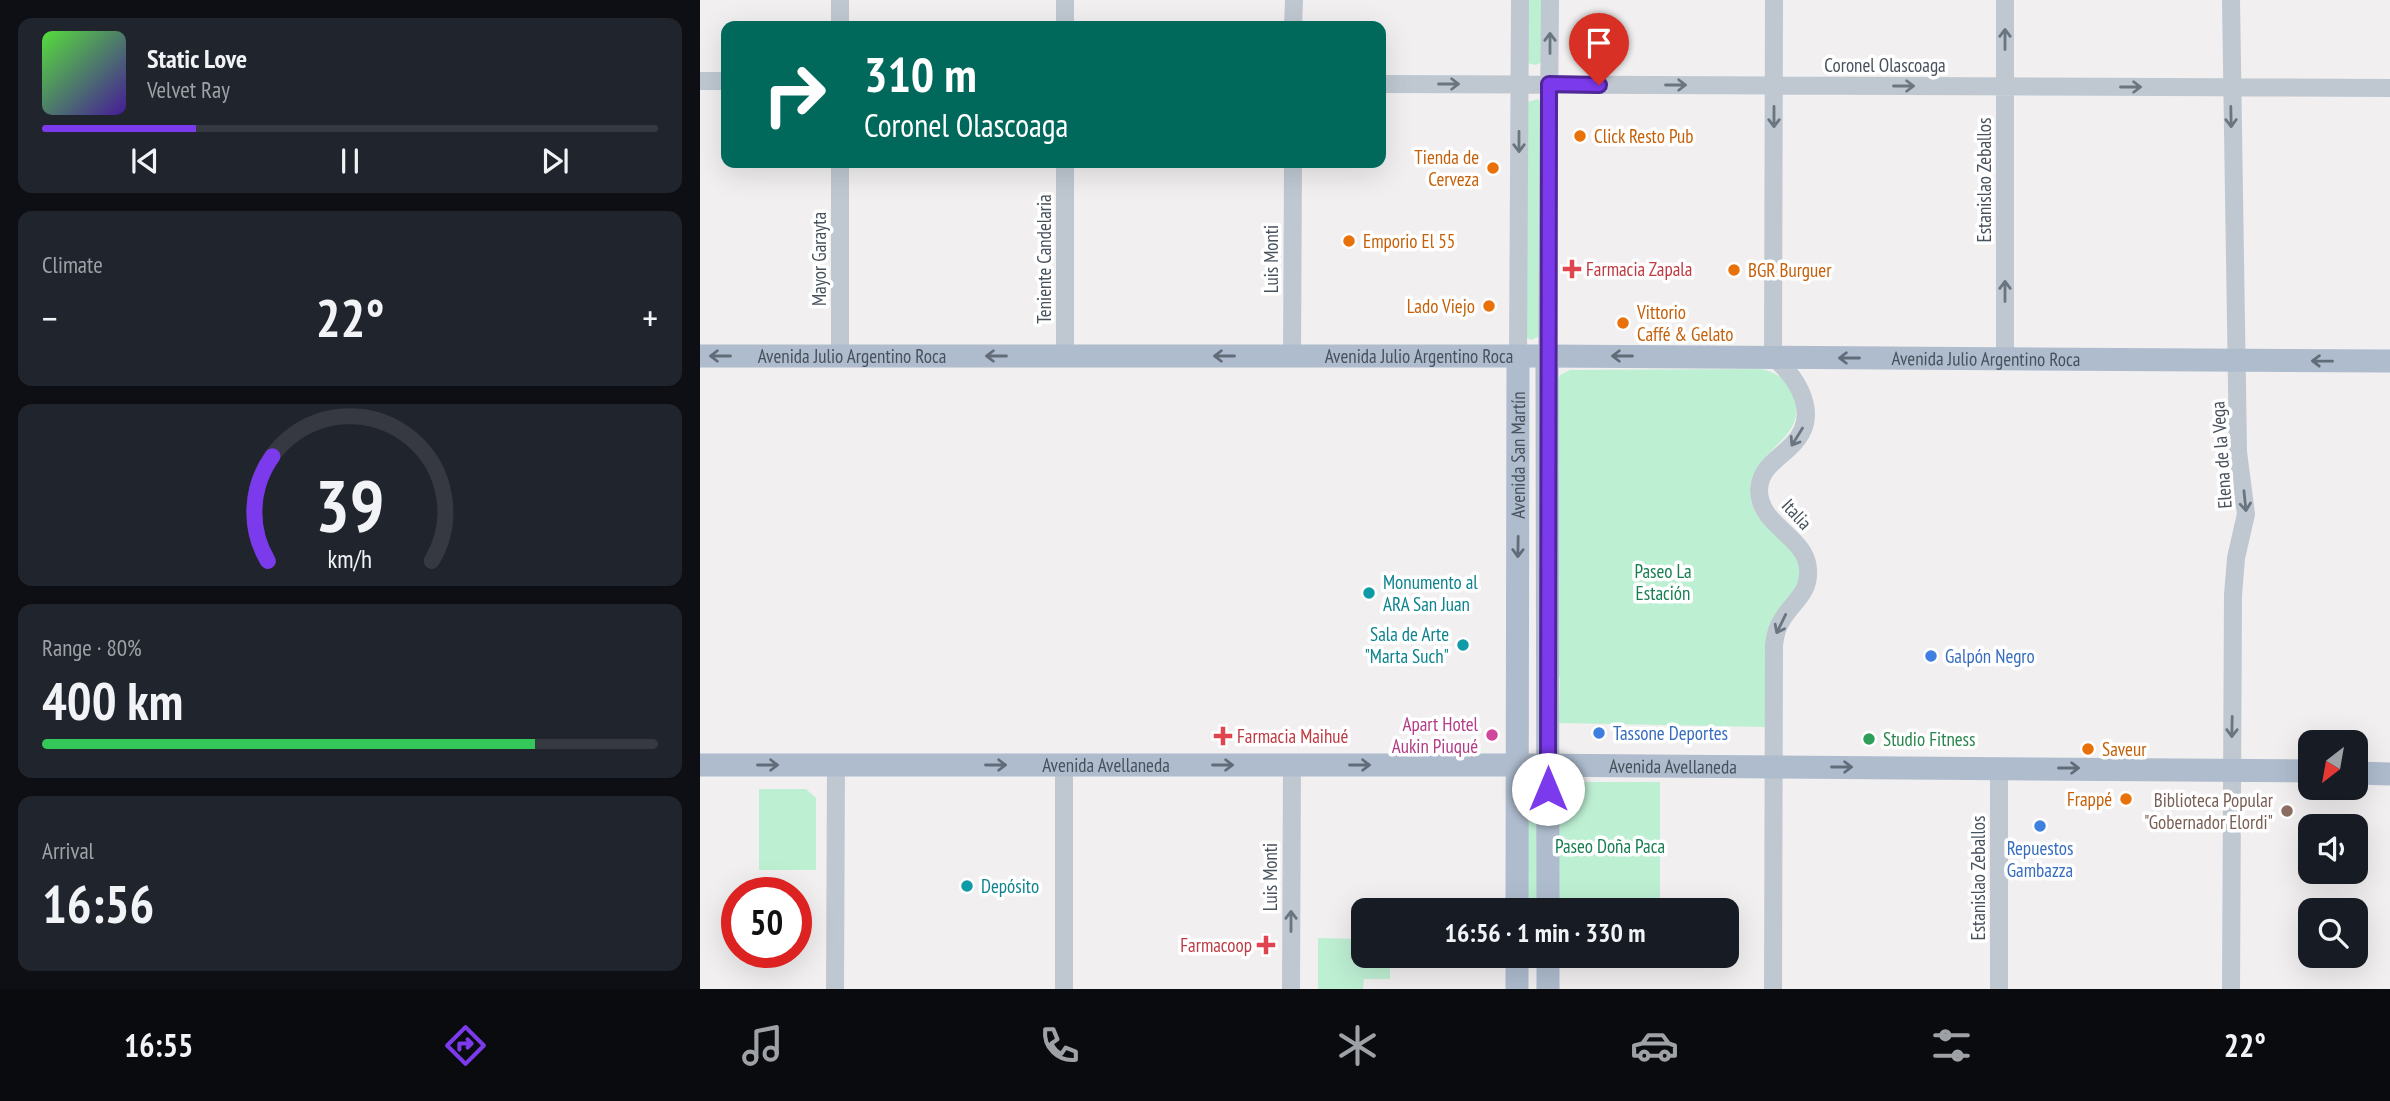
<!DOCTYPE html>
<meta charset="utf-8">
<style>
:root{--surface:#171b24;--page:#20242c;--text:#f1f3f6;--muted:#9ea1a6;--line:#363941;--accent:#7c3aed}
body{margin:0;font-family:"PT Sans Narrow",sans-serif;background:var(--page);color:var(--text);height:100vh;display:flex;flex-direction:column;font-size:26px;white-space:nowrap}
*{box-sizing:border-box;margin:0}
p{font-size:23px;color:var(--muted)}
.icon{flex:none;width:38px;height:38px;fill:none;stroke:currentColor;stroke-width:2;stroke-linecap:round;stroke-linejoin:round}
.map{position:relative;flex:1;overflow:hidden}
.sheet{display:flex;flex-direction:column;gap:18px;padding:18px;background:#0d0f14;width:700px}
.sheet>*{flex:none}
.hud{position:absolute;left:21px;top:21px;width:665px;height:147px;border-radius:14px;box-shadow:0 7px 28px #0002;background:#00695c;color:#fff;overflow:hidden}
.needle{width:46px;rotate:211deg}
.fabs{position:absolute;left:1598px;top:730px;display:grid;gap:14px}
.fabs a{display:grid;place-items:center;width:70px;height:70px;border-radius:14px;background:var(--surface);box-shadow:0 7px 28px #0002;font-size:35px}
.speed{position:absolute;left:21px;top:877px;display:flex;gap:14px;font-size:35px;font-weight:700;text-align:center}
.speed>*{display:grid;place-content:center;width:91px;height:91px;border-radius:50%;background:var(--surface);box-shadow:0 7px 28px #0002;line-height:1}
.speed .limit{border:10px solid #d22;background:#fff;color:#111}
.pin{position:absolute;display:grid;place-items:center;width:60px;height:60px;color:#fff;margin:-72px -30px;border-radius:50% 50% 50% 0;rotate:-45deg;box-shadow:0 0 7px #0007}
.pin .icon{rotate:45deg}
.me{position:absolute;width:77px;margin:-38px;rotate:0deg;stroke-linejoin:round;filter:drop-shadow(0 0 5px #0008)}
.turn{display:flex;align-items:center;gap:24px;height:147px;padding:0 28px;font-size:32px}
.turn .icon{width:91px;height:91px;stroke-width:2.5}
.turn b{display:block;font-size:49px;line-height:60px}
.big{font-size:52px;font-weight:700;line-height:1.1}
.sheet .tile{flex:1;display:flex;flex-direction:column;justify-content:center;gap:10px;min-width:0;padding:0 24px;border-radius:14px;background:var(--page)}
.sheet .dial{align-items:center;gap:0}
.dial svg{height:182px;overflow:visible;fill:none;stroke:var(--line);stroke-width:7;stroke-linecap:round;text-anchor:middle}
.dial text{fill:var(--text);stroke:none}
.song{display:flex;align-items:center;gap:21px}
.cover{width:84px;height:84px;border-radius:10px;background:linear-gradient(135deg,hsl(110 70% 55%),hsl(260 70% 35%))}
.played{height:7px;border-radius:4px;background:linear-gradient(90deg,var(--accent) 25%,var(--line) 25%)}
.keys{display:flex;justify-content:space-around;direction:ltr}
.heat{display:flex;justify-content:space-between;align-items:center;font-size:38px;direction:ltr}
.charge{height:10px;border-radius:5px;background:linear-gradient(90deg,#34c759 80%,var(--line) 0)}
.trip{position:absolute;left:651px;top:898px;width:388px;height:70px;border-radius:14px;background:var(--surface);box-shadow:0 7px 28px #0002;font-weight:700;line-height:70px;text-align:center}
.dock{display:flex;height:112px;justify-content:space-around;align-items:center;background:#090b0e;color:var(--muted)}
.dock .icon{width:49px;height:49px}
.dock .on{color:var(--accent)}
.dock b{font-size:32px;color:var(--text)}
main{display:flex;flex:1;min-height:0}
.map>svg:first-child{display:block}
.green{fill:#bdefd3}
.lines{fill:none;stroke-linecap:round;stroke-linejoin:round}
.minor{stroke:#bfc8d1;stroke-width:18}
.major{stroke:#aebcce;stroke-width:23}
.oneway{stroke:#6b757f}
.oneway2{stroke:#616c78}
.route-casing{stroke:#51269a;stroke-width:18}
.route{stroke:#7c3aed;stroke-width:12}
.food-dot{fill:#e8710a;stroke:#fff;stroke-width:2.5}
.health-dot{fill:#e0444e;stroke:#fff;stroke-width:2.5}
.culture-dot{fill:#0f9aa8;stroke:#fff;stroke-width:2.5}
.shop-dot{fill:#3f7fe0;stroke:#fff;stroke-width:2.5}
.hotel-dot{fill:#d1479c;stroke:#fff;stroke-width:2.5}
.leisure-dot{fill:#2e9e5b;stroke:#fff;stroke-width:2.5}
.education-dot{fill:#8d6e63;stroke:#fff;stroke-width:2.5}
.labels{text-anchor:middle;stroke-width:7;stroke-linejoin:round;paint-order:stroke}
.street-label{font-size:19px;fill:#47515c;stroke:#fff}
.food-label{font-size:19px;fill:#c56008;stroke:#fff;text-anchor:start}
.health-label{font-size:19px;fill:#be3a42;stroke:#fff;text-anchor:start}
.park-label{font-size:19px;fill:#167e50;stroke:#fff}
.culture-label{font-size:19px;fill:#0d838f;stroke:#fff;text-anchor:start}
.shop-label{font-size:19px;fill:#366cbe;stroke:#fff;text-anchor:start}
.hotel-label{font-size:19px;fill:#b23c85;stroke:#fff;text-anchor:end}
.leisure-label{font-size:19px;fill:#27864d;stroke:#fff;text-anchor:start}
.education-label{font-size:19px;fill:#785e54;stroke:#fff;text-anchor:end}
</style>
<main>
<section class="sheet">
<div class="tile">
<div class="song"><i class="cover"></i><div><b>Static Love</b><p>Velvet Ray</p></div></div>
<div class="played"></div>
<div class="keys"><svg class="icon" aria-label="previous" viewBox="0 0 24 24"><path d="M18 5L8 12l10 7zM5 5v14"/></svg><svg class="icon" aria-label="pause" viewBox="0 0 24 24"><path d="M8 5v14M16 5v14"/></svg><svg class="icon" aria-label="next" viewBox="0 0 24 24"><path d="M6 5l10 7-10 7zM19 5v14"/></svg></div>
</div>
<div class="tile"><p>Climate</p>
<div class="heat"><a>−</a><b class="big">22°</b><a>+</a></div>
</div>
<div class="tile dial"><svg viewBox="0 0 100 80">
<path d="M14 69A42 42 0 1 1 86 69"/>
<path d="M14 69A42 42 0 0 1 16 23" stroke="#7c3aed"/>
<text x="50" y="56" font-size="32" font-weight="700">39</text>
<text x="50" y="72" font-size="11">km/h</text>
</svg></div>
<div class="tile"><p>Range · 80%</p><b class="big">400 km</b><div class="charge"></div></div>
<div class="tile"><p>Arrival</p><b class="big">16:56</b></div>
</section>
<div class="map">
<svg width="1690" height="989" viewBox="0 0 1690 989">
<rect width="100%" height="100%" fill="#f1efef"/>
<path class="green" d="M825,0h19l-2,62 -6,3 -9,-2z
M837,99l5,3 -2,234 -9,4 -5,-3 2,-235z
M1058,369c13,1 25,7 31,18 30,52 -42,60 -39,107 2,36 50,47 50,80 -1,17 -16,28 -25,41 -6,7 -7,16 -9,25l-1,87 -206,-4 1,-44 -9,-34 8,-173 -2,-88 3,-9 10,-5z
M832,778l7,2 5,130h-23l5,-130z
M870,782h90v128h-101v-118l4,-9z
M59,789h47l10,9v72h-57z
M618,938l45,1v17h27v23h-26l-1,10h-45z"/>
<g class="lines">
<path class="minor" d="M365,0v26
M1305,0v359
M1531,0l7,452 8,62 -10,44 -3,37 -2,394
M140,26v-26
M593,26l1,-26
M0,81h26
M681,84l1009,4
M365,163v193
M140,356v-193
M592,356l1,-193
M818,356l2,-356
M847,356l3,-356
M1299,768v221
M135,989l1,-224
M364,989v-224
M591,989l1,-224
M1073,989l1,-344c1,-9 3,-18 8,-25 10,-18 28,-26 26,-51 -2,-33 -49,-43 -49,-79 1,-23 20,-31 34,-46 28,-29 5,-66 -20,-87l1,-357"/>
<g class="major">
<path id="s1" d="M0,356h847l843,5"/>
<path d="M847,356l1,554"/>
<path id="s2" d="M0,765h817l793,6"/>
<path d="M1656,773l34,1"/>
<path id="s3" d="M817,910l1,-554"/>
<path d="M848,956v33"/>
<path d="M817,989v-33"/>
</g>
</g>
<defs><path id="oneway-shaft" d="M-6 0H5M1.5-3L5.5 0L1.5 3" fill="none" stroke-width="1.6" stroke-linecap="round" stroke-linejoin="round" transform="scale(1.75)"/></defs>
<g class="oneway">
<use href="#oneway-shaft" transform="translate(1305 39) rotate(-90)"/>
<use href="#oneway-shaft" transform="translate(850 43) rotate(-90)"/>
<use href="#oneway-shaft" transform="translate(749 84)"/>
<use href="#oneway-shaft" transform="translate(976 85)"/>
<use href="#oneway-shaft" transform="translate(1204 86)"/>
<use href="#oneway-shaft" transform="translate(1431 87)"/>
<use href="#oneway-shaft" transform="translate(1074 117) rotate(90)"/>
<use href="#oneway-shaft" transform="translate(1531 117) rotate(89)"/>
<use href="#oneway-shaft" transform="translate(819 142) rotate(90)"/>
<use href="#oneway-shaft" transform="translate(1305 291) rotate(-90)"/>
<use href="#oneway-shaft" transform="translate(1097 437) rotate(122)"/>
<use href="#oneway-shaft" transform="translate(1545 501) rotate(84)"/>
<use href="#oneway-shaft" transform="translate(1081 624) rotate(116)"/>
<use href="#oneway-shaft" transform="translate(1532 727) rotate(91)"/>
<use href="#oneway-shaft" transform="translate(591 921) rotate(-90)"/>
</g>
<g class="oneway2">
<use href="#oneway-shaft" transform="translate(20 356) rotate(-180)"/>
<use href="#oneway-shaft" transform="translate(296 356) rotate(-180)"/>
<use href="#oneway-shaft" transform="translate(524 356) rotate(-180)"/>
<use href="#oneway-shaft" transform="translate(922 356) rotate(-180)"/>
<use href="#oneway-shaft" transform="translate(1149 358) rotate(-180)"/>
<use href="#oneway-shaft" transform="translate(1622 361) rotate(-179)"/>
<use href="#oneway-shaft" transform="translate(818 547) rotate(91)"/>
<use href="#oneway-shaft" transform="translate(68 765)"/>
<use href="#oneway-shaft" transform="translate(296 765)"/>
<use href="#oneway-shaft" transform="translate(523 765)"/>
<use href="#oneway-shaft" transform="translate(660 765)"/>
<use href="#oneway-shaft" transform="translate(1142 767)"/>
<use href="#oneway-shaft" transform="translate(1369 768)"/>
</g>
<g class="lines">
<g class="route-casing">
<path id="route" d="M848,789l1,-705 50,1"/>
</g>
<use href="#route" class="route"/>
</g>
<g class="food-dot">
<circle cx="880" cy="136" r="7"/>
<circle cx="793" cy="168" r="7"/>
<circle cx="649" cy="241" r="7"/>
<circle cx="1034" cy="270" r="7"/>
<circle cx="789" cy="306" r="7"/>
<circle cx="923" cy="323" r="7"/>
<circle cx="1388" cy="749" r="7"/>
<circle cx="1426" cy="799" r="7"/>
</g>
<g class="health-dot">
<path d="M868.5 258.5h7v7h7v7h-7v7h-7v-7h-7v-7h7z"/>
<path d="M519.5 725.5h7v7h7v7h-7v7h-7v-7h-7v-7h7z"/>
<path d="M562.5 934.5h7v7h7v7h-7v7h-7v-7h-7v-7h7z"/>
</g>
<g class="culture-dot">
<circle cx="669" cy="593" r="7"/>
<circle cx="763" cy="645" r="7"/>
<circle cx="267" cy="886" r="7"/>
</g>
<g class="shop-dot">
<circle cx="1231" cy="656" r="7"/>
<circle cx="899" cy="733" r="7"/>
<circle cx="1340" cy="826" r="7"/>
</g>
<circle class="hotel-dot" cx="792" cy="735" r="7"/>
<circle class="leisure-dot" cx="1169" cy="739" r="7"/>
<circle class="education-dot" cx="1587" cy="811" r="7"/>
<g class="labels">
<g class="street-label">
<text x="1185" y="72">Coronel Olascoaga</text>
<text transform="translate(1284 180) rotate(-90)" y="7">Estanislao Zeballos</text>
<text transform="translate(119 259) rotate(-90)" y="7">Mayor Garayta</text>
<text transform="translate(344 259) rotate(-90)" y="7">Teniente Candelaria</text>
<text transform="translate(571 259) rotate(-90)" y="7">Luis Monti</text>
<text dy="7" stroke="none"><textPath href="#s1" startOffset="152">Avenida Julio Argentino Roca</textPath></text>
<text dy="7" stroke="none"><textPath href="#s1" startOffset="719">Avenida Julio Argentino Roca</textPath></text>
<text dy="7" stroke="none"><textPath href="#s1" startOffset="1286">Avenida Julio Argentino Roca</textPath></text>
<text dy="7" stroke="none"><textPath href="#s3" startOffset="455">Avenida San Martín</textPath></text>
<text transform="translate(1521 455) rotate(-94)" y="7">Elena de la Vega</text>
<text transform="translate(1097 514) rotate(47)" y="7">Italia</text>
<text dy="7" stroke="none"><textPath href="#s2" startOffset="406">Avenida Avellaneda</textPath></text>
<text dy="7" stroke="none"><textPath href="#s2" startOffset="973">Avenida Avellaneda</textPath></text>
<text transform="translate(570 877) rotate(-90)" y="7">Luis Monti</text>
<text transform="translate(1278 878) rotate(-90)" y="7">Estanislao Zeballos</text>
</g>
<g class="food-label">
<text x="894" y="143">Click Resto Pub</text>
<text x="779" y="164" text-anchor="end">Tienda de<tspan x="779" dy="22">Cerveza</tspan></text>
<text x="663" y="248">Emporio El 55</text>
<text x="1048" y="277">BGR Burguer</text>
<text x="775" y="313" text-anchor="end">Lado Viejo</text>
<text x="937" y="319">Vittorio<tspan x="937" dy="22">Caffé &amp; Gelato</tspan></text>
<text x="1402" y="756">Saveur</text>
<text x="1412" y="806" text-anchor="end">Frappé</text>
</g>
<g class="health-label">
<text x="886" y="276">Farmacia Zapala</text>
<text x="537" y="743">Farmacia Maihué</text>
<text x="552" y="952" text-anchor="end">Farmacoop</text>
</g>
<g class="park-label">
<text x="963" y="578">Paseo La<tspan x="963" dy="22">Estación</tspan></text>
<text x="910" y="853">Paseo Doña Paca</text>
</g>
<g class="culture-label">
<text x="683" y="589">Monumento al<tspan x="683" dy="22">ARA San Juan</tspan></text>
<text x="749" y="641" text-anchor="end">Sala de Arte<tspan x="749" dy="22">"Marta Such"</tspan></text>
<text x="281" y="893">Depósito</text>
</g>
<g class="shop-label">
<text x="1245" y="663">Galpón Negro</text>
<text x="913" y="740">Tassone Deportes</text>
<text x="1340" y="855" text-anchor="middle">Repuestos<tspan x="1340" dy="22">Gambazza</tspan></text>
</g>
<g class="hotel-label">
<text x="778" y="731">Apart Hotel<tspan x="778" dy="22">Aukin Piuqué</tspan></text>
</g>
<g class="leisure-label">
<text x="1183" y="746">Studio Fitness</text>
</g>
<g class="education-label">
<text x="1573" y="807">Biblioteca Popular<tspan x="1573" dy="22">"Gobernador Elordi"</tspan></text>
</g>
</g>
</svg>
<div class="fabs">
<a><svg class="needle" viewBox="-14 -14 28 28"><path d="M0-13l5 13h-10z" fill="#e53935"/><path d="M0 13l5-13h-10z" fill="#9ea1a6"/></svg></a>
<a><svg class="icon" aria-label="sound" viewBox="0 0 24 24"><path d="M4 9h4l5-4v14l-5-4H4zM17 9q2 3 0 6"/></svg></a>
<a><svg class="icon" aria-label="search" viewBox="0 0 24 24"><circle cx="10" cy="10" r="6"/><path d="M15 15l6 6"/></svg></a>
</div>
<div class="speed"><div class="limit">50</div></div>
<div class="pin" style="left:899px;top:85px;background:#d93025"><svg class="icon" aria-label="arrive" viewBox="0 0 24 24"><path d="M6 21V4h12l-3 4 3 4H6"/></svg></div>
<svg class="me" style="left:848px;top:789px" viewBox="-20 -20 40 40"><circle r="19" fill="#fff"/><path d="M0-13L10 11 0 6-10 11z" fill="#7c3aed"/></svg>
<div class="trip">16:56 · 1 min · 330 m</div>
<div class="hud">
<div class="turn"><svg class="icon" aria-label="right" viewBox="0 0 24 24"><path d="M7 20v-9h11M14 6l5 5-5 5"/></svg><div><b>310 m</b>Coronel Olascoaga</div></div>
</div>
</div>
</main>
<nav class="dock">
<b>16:55</b>
<svg class="icon on" aria-label="directions" viewBox="0 0 24 24"><path d="M12 3l9 9-9 9-9-9zM9 14v-3h6M13 9l2 2-2 2"/></svg>
<svg class="icon" aria-label="music" viewBox="0 0 24 24"><path d="M9 18V5l10-2v13"/><circle cx="6" cy="18" r="3"/><circle cx="16" cy="16" r="3"/></svg>
<svg class="icon" aria-label="phone" viewBox="0 0 24 24"><path d="M5 4h4l2 5-3 2q2 4 5 5l2-3 5 2v4C11 20 4 13 5 4z"/></svg>
<svg class="icon" aria-label="climate" viewBox="0 0 24 24"><path d="M12 3v18M4 7l16 10M4 17L20 7"/></svg>
<svg class="icon" aria-label="car" viewBox="0 0 24 24"><path d="M5 17H2v-5l4-1 3-4h7l3 4 3 1v5h-3M9 17h6M6 11h13"/><circle cx="7" cy="17" r="2"/><circle cx="17" cy="17" r="2"/></svg>
<svg class="icon" aria-label="filters" viewBox="0 0 24 24"><path d="M4 7h16M4 17h16"/><circle cx="9" cy="7" r="2"/><circle cx="15" cy="17" r="2"/></svg>
<b>22°</b>
</nav>
